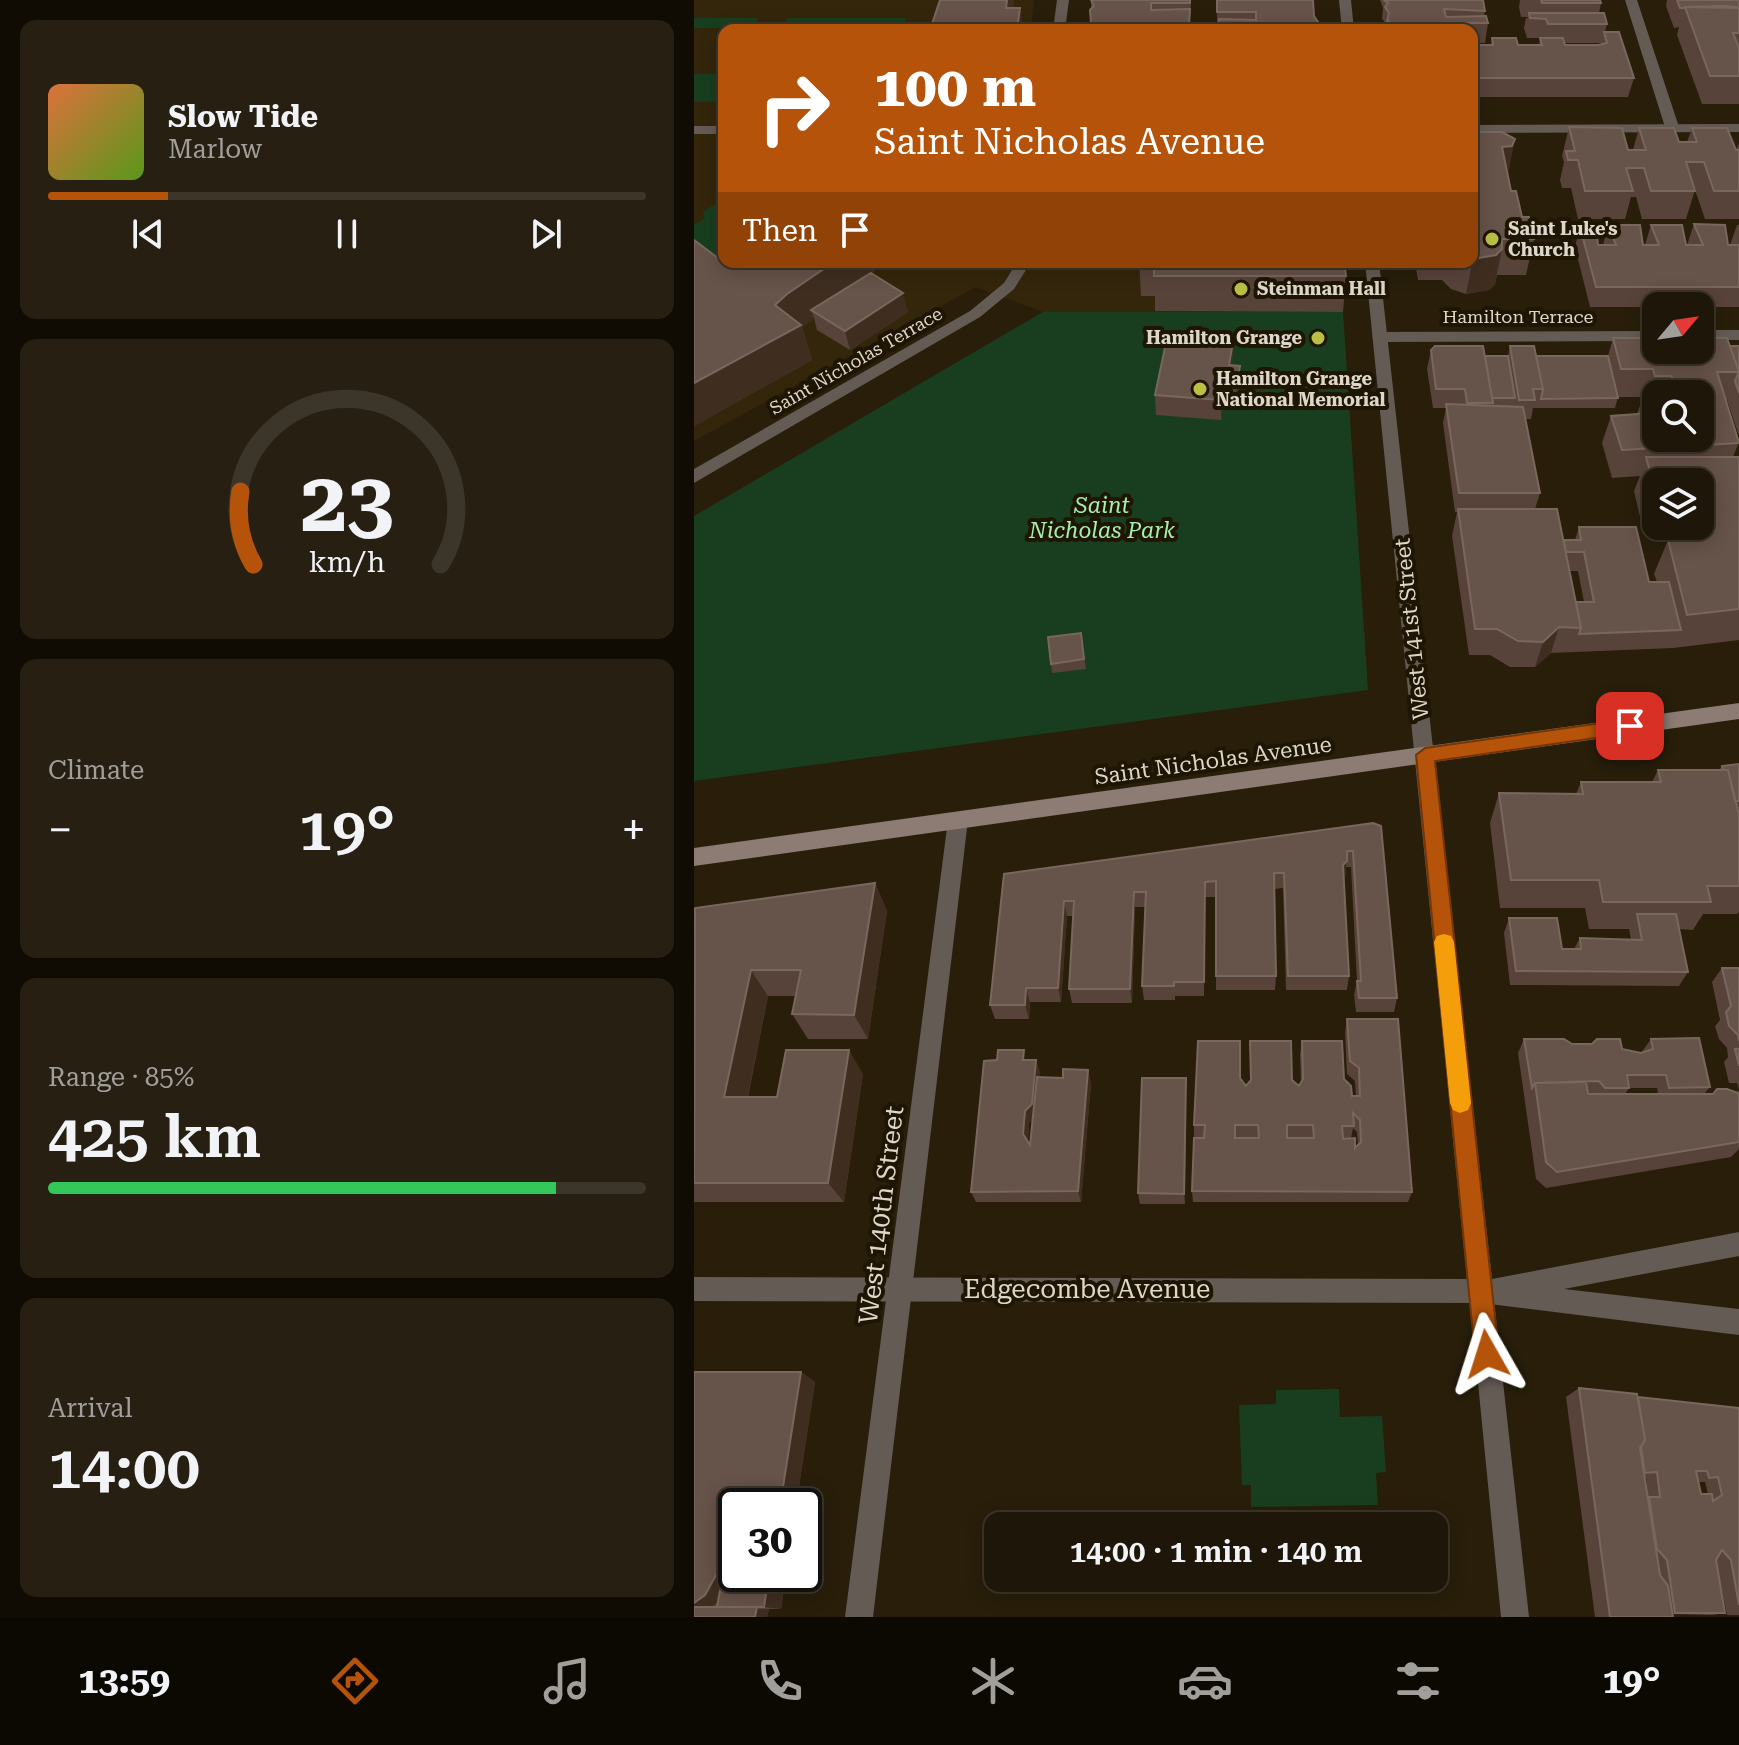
<!DOCTYPE html>
<meta charset="utf-8">
<style>
:root{--surface:#1e1608;--page:#261f12;--text:#f1f3f6;--muted:#a19f9c;--line:#3c3529;--accent:#b45309}
body{margin:0;font-family:"Roboto Serif",serif;background:var(--page);color:var(--text);height:100vh;display:flex;flex-direction:column;font-size:30px;white-space:nowrap}
*{box-sizing:border-box;margin:0}
p{font-size:26px;color:var(--muted)}
.icon{flex:none;width:44px;height:44px;fill:none;stroke:currentColor;stroke-width:2;stroke-linecap:round;stroke-linejoin:round}
.map{position:relative;flex:1;overflow:hidden}
.panel{display:flex;flex-direction:column;gap:20px;padding:20px;background:#100c04;width:694px}
.panel>*{flex:none}
.banner{position:absolute;left:24px;top:24px;width:760px;height:244px;border-radius:16px;box-shadow:0 4px 20px #0003,0 0 0 2px var(--line);background:#b45309;color:#fff;overflow:hidden}
.needle{width:52px;rotate:61deg}
.tools{position:absolute;left:948px;top:292px;display:grid;gap:16px}
.tools a{display:grid;place-items:center;width:72px;height:72px;border-radius:16px;background:var(--surface);box-shadow:0 4px 20px #0003,0 0 0 2px var(--line);font-size:40px}
.speed{position:absolute;left:24px;top:1488px;display:flex;gap:16px;font-size:40px;font-weight:700;text-align:center}
.speed>*{display:grid;place-content:center;width:104px;height:104px;border-radius:50%;background:var(--surface);box-shadow:0 4px 20px #0003,0 0 0 2px var(--line);line-height:1}
.speed .limit{border:4px solid #111;border-radius:12px;background:#fff;color:#111}
.pin{position:absolute;display:grid;place-items:center;width:68px;height:68px;color:#fff;margin:-34px;border-radius:16px;box-shadow:0 4px 12px #0006}
.me{position:absolute;width:88px;margin:-44px;rotate:354deg;stroke-linejoin:round;filter:drop-shadow(0 0 6px #0008)}
.turn{display:flex;align-items:center;gap:28px;height:168px;padding:0 24px;font-size:36px}
.turn .icon{width:104px;height:104px;stroke-width:2.5}
.turn b{display:block;font-size:56px;line-height:68px}
.then{display:flex;align-items:center;height:76px;padding:0 24px;background:#0003;gap:16px;font-size:30px}
.big{font-size:60px;font-weight:600;line-height:1.1}
.panel .card{flex:1;display:flex;flex-direction:column;justify-content:center;gap:12px;min-width:0;padding:0 28px;border-radius:16px;background:var(--page)}
.panel .dial{align-items:center;gap:0}
.dial svg{height:208px;overflow:visible;fill:none;stroke:var(--line);stroke-width:7;stroke-linecap:round;text-anchor:middle}
.dial text{fill:var(--text);stroke:none}
.song{display:flex;align-items:center;gap:24px}
.cover{width:96px;height:96px;border-radius:12px;background:linear-gradient(135deg,hsl(20 70% 55%),hsl(90 70% 35%))}
.played{height:8px;border-radius:4px;background:linear-gradient(90deg,var(--accent) 20%,var(--line) 20%)}
.keys{display:flex;justify-content:space-around;direction:ltr}
.heat{display:flex;justify-content:space-between;align-items:center;font-size:44px;direction:ltr}
.charge{height:12px;border-radius:6px;background:linear-gradient(90deg,#34c759 85%,var(--line) 0)}
.trip{position:absolute;left:290px;top:1512px;width:464px;height:80px;border-radius:16px;background:var(--surface);box-shadow:0 4px 20px #0003,0 0 0 2px var(--line);font-weight:600;line-height:80px;text-align:center}
.tab-bar{display:flex;height:128px;justify-content:space-around;align-items:center;background:#0c0903;color:var(--muted)}
.tab-bar .icon{width:56px;height:56px}
.tab-bar .on{color:var(--accent)}
.tab-bar b{font-size:36px;color:var(--text)}
main{display:flex;flex:1;min-height:0}
.map>svg:first-child{display:block}
.built{fill:#34260b}
.green{fill:#193e1f}
.lines{fill:none;stroke-linecap:round;stroke-linejoin:round}
.minor{fill:#655b55;fill-rule:evenodd}
.tertiary{fill:#655b55;fill-rule:evenodd}
.secondary{fill:#8c7c73;fill-rule:evenodd}
.wall{fill:#58433a;fill-rule:evenodd}
.shaded-wall{fill:#3f2e20}
.building{fill:#665349;stroke:#79675e;stroke-width:2;fill-rule:evenodd}
.route{fill:#b45309;stroke:#753606;stroke-width:2}
.slow{fill:#f59e0b}
.poi-dot{fill:#bbc044;stroke:#1e1503;stroke-width:3}
.labels{text-anchor:middle;stroke-width:8;stroke-linejoin:round;paint-order:stroke}
.far-poi-label{font-size:18px;font-weight:bold;fill:#ddd6ca;stroke:#1e1503;text-anchor:start}
.far-street-label{font-size:18px;fill:#ddd6ca;stroke:#1e1503}
.park-label{font-size:22px;font-style:italic;fill:#a4f1ac;stroke:#1e1503}
.street-label{font-size:22px;fill:#ddd6ca;stroke:#1e1503}
.near-street-label{font-size:26px;fill:#ddd6ca;stroke:#1e1503}
</style>
<main>
<section class="panel">
<div class="card">
<div class="song"><i class="cover"></i><div><b>Slow Tide</b><p>Marlow</p></div></div>
<div class="played"></div>
<div class="keys"><svg class="icon" aria-label="previous" viewBox="0 0 24 24"><path d="M18 5L8 12l10 7zM5 5v14"/></svg><svg class="icon" aria-label="pause" viewBox="0 0 24 24"><path d="M8 5v14M16 5v14"/></svg><svg class="icon" aria-label="next" viewBox="0 0 24 24"><path d="M6 5l10 7-10 7zM19 5v14"/></svg></div>
</div>
<div class="card dial"><svg viewBox="0 0 100 80">
<path d="M14 69A42 42 0 1 1 86 69"/>
<path d="M14 69A42 42 0 0 1 9 41" stroke="#b45309"/>
<text x="50" y="56" font-size="32" font-weight="700">23</text>
<text x="50" y="72" font-size="11">km/h</text>
</svg></div>
<div class="card"><p>Climate</p>
<div class="heat"><a>−</a><b class="big">19°</b><a>+</a></div>
</div>
<div class="card"><p>Range · 85%</p><b class="big">425 km</b><div class="charge"></div></div>
<div class="card"><p>Arrival</p><b class="big">14:00</b></div>
</section>
<div class="map">
<svg width="1045" height="1617" viewBox="0 0 1045 1617">
<rect width="100%" height="100%" fill="#281e0a"/>
<path class="built" d="M0,0h340l-3,30h-307v232h615l4,50h-300l-67,-25 -282,154z"/>
<path class="green" d="M0,18h64l-4,10h-60z
M93,18h119l-3,12 -118,-2z
M0,74h30v27l-30,1z
M30,198v64h72l-102,4v-41l10,-6 -1,-7z
M349,312h300l25,378 -674,91v-265z
M645,1389l1,28 42,-1 4,56 -10,1 2,32 -127,2v-22h-9l-3,-80 37,-1v-14z"/>
<g class="lines">
<path class="minor" d="M363,0h12l-4,30h-12z
M931,0h12l42,127 -2,3 -12,-3z
M323,262h14l-17,27 -34,28 -286,166v-14l276,-158 34,-28z
M1006,330h39v10h-39z
M962,331v10l-276,1 -8,-5 8,-5z
M264,812l7,2 3,6 -95,797h-28l103,-797 3,-6z
M787,1279l9,3 3,9 36,326h-28l-32,-326 3,-9z"/>
<path class="tertiary" d="M645,0h12l3,30h-12z
M1045,124v8l-267,1v-8z
M0,126h30v8h-30z
M671,262h14l113,1017 247,-47v24l-175,33 175,20v26l-258,-32 -787,-2v-24l773,2z"/>
<path class="secondary" d="M1045,703v16l-1045,147v-18z"/>
</g>
<path class="wall" d="M397,0h100l-1,27 -99,-3z
M523,0l97,16 7,14h-107l3,-2z
M686,0h103l2,11 -1,5 4,7 -3,20h-13v-13h-86l-2,-4v-5l-2,-2 1,-11z
M826,0h80l1,3 -2,10 8,11 -2,8 29,46 -6,19h-156v-52h19l1,-7 26,7h21l1,-7h-13l-3,-10 2,-10h2v-1h-7l-2,-10zM870,43h37v1l-36,1z
M973,0h72v104h-37l-25,-69 2,-8 -5,1 -8,-22z
M875,127l59,23h5l6,-22 40,14h8l5,-14 44,22 3,-7v76h-34l-10,-29 -9,29h-44l-6,-22h-5l-6,22h-47l-7,-31h-9l-2,-8 4,-18 -2,-6z
M778,132l36,43 3,16 11,26 12,22 -8,36h-29l-2,9 -6,6 -23,4 -15,-5 -9,-9h-24l-3,-18h57z
M1000,224l36,21 7,-20h2v82h-149l-15,-60 5,-20 18,18h5l5,-20 35,20h2l6,-20 36,20z
M0,240l32,24 156,-2 -10,12 36,38 -58,38 -33,-20 -3,-12 -12,9 10,33 -118,66z
M445,262h205l2,14 -3,36 -188,-1v-15h-14z
M919,338l126,8v87h-1l-11,-33h-1l13,42 -6,15h6v183l-66,8 -122,5 -16,14h-25l-20,-12h-21l-17,-119 5,-24h-2l-12,-89 3,-15h-13l-6,-39 4,-19 54,6h23l2,-10 26,10h72zM924,397h25l-6,17 -26,2 -9,27 10,35 28,-2 -6,15 8,34h14v-43h44v44h-33l4,14h-3l-14,34 3,8h-8l-70,-55 -4,13h-11l-29,-31 5,-16 -14,-74h5l2,-11h82zM876,571h8l6,31h-8z
M539,342l-1,23 7,20 -3,15 -11,-1 -4,21 -65,-5 -1,-20z
M387,633l5,36 -34,4 -4,-36z
M1045,764v148l-2,2h-34l-10,16 -14,-1 9,43 -9,14 -169,-1 -6,-52 5,-15 53,31h12l6,-11 51,2 -2,-11h-40l-4,-21h-85l-10,-85 9,-30 77,1 5,-12h71l6,-12h61l3,-4z
M679,823l24,175 -3,14h-38l-2,-17 3,-14 -6,-114h-5l-1,10 -2,1 6,98 -2,14h-61l-3,-102 -9,1 2,87 -1,14h-59v-93h-11l-1,99h-29v4h-31l-2,-14 3,-79h-10l-3,96h-60l-3,-14 4,-73h-6l-6,86h-31l-1,17h-34l-5,-14 14,-131z
M181,883l12,28 -19,128h-60l-16,-25 4,-18h-28l-20,101h29l86,-23 -19,128h-150v-290z
M1028,968h17v121l-2,-6h-8l-5,-21 4,-5 -1,-9 -8,-9 -4,-13 5,-6 -8,-38z
M653,1019l65,173 -4,10h-215l-1,-11 12,-54h-10v-12l46,-47 6,8 4,-5v-40l49,45 2,-3 -1,-29 2,-13 50,55h4l-1,-15 -8,-7 -2,-41zM659,1128l4,4 1,13 -3,3 -12,-10h8zM541,1137h22v1h-22z
M830,1039l98,10 19,4 10,-14 59,48 -6,7 33,-1 2,-3v59l-8,8 -185,31 -10,-9 -18,-126zM935,1088h28l1,6h-33z
M333,1060h9l4,13 -1,4 52,6 -10,119h-105l-5,-10zM339,1119l-3,26 -2,-4 1,-18z
M492,1078l-1,126h-45l-2,-11z
M0,1372h107l14,10 -19,124h-60v68h50l-5,35h-12l-2,8h-73z
M885,1388l59,9 101,11v207h-12l-11,-54 9,52 -13,2 -39,-1v3h-78l-29,-220zM951,1477h1l2,20zM1004,1482h7l3,12h-7z"/>
<path class="shaded-wall" d="M313,0h7v5l-4,25 -4,-22z
M326,8l3,22h-6z
M821,139l-7,35 -6,-27z
M808,249l-7,35 -6,6 -23,4 7,-35z
M140,262h48l-17,20 -54,28 3,8 -12,9 10,33 -118,66v-43l93,-89z
M209,293l5,19 -58,38 -5,-19z
M539,342l-1,20 -3,18v-15z
M546,366l-1,19 -3,15 1,-19z
M531,380v19l-4,21v-20z
M865,627l-8,26 -16,14 8,-25z
M653,861l-2,16 -5,3 3,-15z
M181,883l12,28 -19,128 -14,-24z
M440,892l1,15 -3,96 -2,-14z
M370,901l3,15 -6,86 -3,-14z
M57,970l17,26 -25,123 -19,-22z
M332,988l4,14 -1,17 -4,-14z
M155,1050l14,24 -19,128 -16,-19z
M342,1060l4,13 -4,44 -7,6 -2,23 -4,-12 2,-23z
M394,1070l3,13 -10,119 -3,-11z
M492,1078v13l-1,113 -1,-10z
M107,1372l14,10 -19,124h-16z
M75,1574h17l-5,35 -17,-2z
M22,1575l18,3 -9,20 -17,11 -14,-2v-4z
M62,1609h13l-2,8h-12z"/>
<path class="building" d="M246,0h67l-1,8h14l-3,22h-87z
M397,0h99v3h-39v7l39,-1 -1,15 -67,1 -31,-1 -1,-14 4,-4z
M523,0h96l1,16 4,6 -1,2h-44v3h-54v-8l37,1v-8h-39z
M690,0h99l2,11 -41,-2 2,8 40,-1 2,7h-97l-4,-2 2,-8 -4,-6 3,-4z
M847,0h59l1,3h-59z
M983,0h62v7l-15,-1 -39,1v1h-5z
M991,7l54,1v25h-6l6,15v28h-29z
M835,13h75l3,11h-59l-2,-5 -16,-1z
M394,24l105,4v2h-105z
M579,24h48v6h-48z
M520,28h39v2h-39z
M910,32h15l15,46h-162v-33h21l-1,-7h24l2,7h24l-2,-7h23l2,7h33l9,-2z
M875,127l53,1 6,22h18l-7,-22h35l5,14h18l-5,-14h35l9,22h3v41h-25l-10,-29h-18l9,29h-44l-7,-23h-18l7,23h-48l-7,-31h-10l-2,-9h9z
M778,132h30l13,7 -3,7 -10,1 9,44h5l6,26h7l5,22h-32v10l-6,6 -23,4z
M1000,224l31,1 3,20h11v42h-143l-16,-60h16l2,18h18l-8,-20h32l3,20h16l-8,-20h31l4,20h17z
M0,240l32,24 4,-2h104l-47,32 -12,11 26,20 -107,58z
M460,262h190l2,14h-192z
M177,273l32,20 -58,38 -34,-21z
M473,338l66,4 -4,23 11,1 -3,15 -12,-1 -4,20 -66,-5z
M919,338h43v12h44v-12h27l12,34h-22l22,71 -117,7 -11,-34 40,-3 -6,-22 37,-1 -4,-11h-5l-2,-3h-16l-2,-7h-32zM962,394h44v44h-44z
M741,346h48l10,57h-26l-2,-14h-29l-5,-39z
M816,346h24l9,43h-10l2,11h-16z
M1036,346h9v47l-4,-12 4,-9z
M791,356h23l7,42h-23z
M842,356h72l10,42 -77,1 2,-10z
M752,404l77,3 17,86h-81z
M952,457h93v152l-52,6 -19,-75h26l-4,-14h10v-44h-44l-1,9z
M764,509h99l24,119 -22,-1 -16,15 -25,-1 -21,-12h-22z
M885,527h57l13,55h20l12,48 -102,4 2,-6 -5,-26h18l-10,-50h-18l-2,-12h17z
M387,633l3,26 -33,5 -3,-27z
M1045,764v37h-4l-7,-31h-5l-1,-4z
M964,770h70l11,45v71h-32l4,16h-108l-4,-22h-88l-12,-87 84,1 -2,-12h80z
M679,823l8,3 16,172h-38l-2,-17h4l-8,-130h-6v10l-4,4 6,111h-61l-4,-103h-10l2,103h-60v-95l-11,1 -1,100h-30v4h-32l4,-94h-12l-4,97h-61l5,-88h-10l-6,87h-32l-1,17h-35l14,-131z
M181,883l-21,132 -62,-1 9,-44h-50l-27,127h53l9,-47h63l-21,133h-134l1,-275z
M943,914h39l12,58 -172,-1 -7,-53h48l5,31h19l-1,-11 62,2z
M1028,968h17v73l-1,-6 -9,-9 -3,-14 5,-6z
M653,1019h51l14,173 -220,-1 2,-53h10l1,-13h-11l4,-84h42v37l6,8 5,-6 -1,-39h41l1,39 7,6 4,-7 -1,-38h40l2,38 7,7 1,10h8l-1,-28 -9,-7zM659,1113l7,7 1,22 -6,6v-10l-12,1 -1,-13h12zM541,1125h23l1,13h-24zM593,1125h26l1,13h-27z
M1005,1038l11,49 -41,1 -3,-13h-39l2,13h-24l-6,-7 -64,2 -3,5 -8,-49h40l8,5h20l5,-5h23l2,10 19,4 12,-4 -2,-10z
M1041,1049h4v17z
M304,1050h26l-1,10h13l-4,44 -7,7 -2,23 7,11 7,-68 26,1v-9l25,1 -10,121 -107,1 13,-131 13,-1z
M448,1078h44l-2,116 -46,-1z
M892,1082l2,12h125l4,-5h10l11,4 1,6v43l-182,30 -11,-10 -11,-79z
M0,1372h107l-21,134h-44v68h33l-5,33h-47l6,-32h-7l-11,20 -11,8z
M885,1388l58,6 8,46 -5,8 20,127 8,11 5,31h-63z
M944,1397l101,11v197l-8,-45 -9,-10 -6,10 9,53h-50l-8,-53 -10,-11 -8,-52h11l-3,-25 -12,1 -4,-26 4,-7zM1002,1471h11l2,7 9,-1 4,18 -9,6 -1,-7h-11z
M0,1607h63l-2,10h-61z"/>
<path class="route" d="M936,719l9,7 -9,7 -195,28 64,593 -4,8 -8,3 -8,-3 -4,-8 -59,-599 9,-7z"/>
<path class="slow" d="M750,934l7,2 3,6 17,161 -3,7 -8,3 -7,-3 -3,-7 -16,-161 3,-6z"/>
<g class="poi-dot">
<circle cx="798" cy="239" r="8"/>
<circle cx="547" cy="289" r="8"/>
<circle cx="624" cy="338" r="8"/>
<circle cx="506" cy="389" r="8"/>
</g>
<g class="labels">
<g class="far-poi-label">
<text x="814" y="235">Saint Luke's<tspan x="814" dy="21">Church</tspan></text>
<text x="563" y="295">Steinman Hall</text>
<text x="608" y="344" text-anchor="end">Hamilton Grange</text>
<text x="522" y="385">Hamilton Grange<tspan x="522" dy="21">National Memorial</tspan></text>
</g>
<g class="far-street-label">
<text x="824" y="323">Hamilton Terrace</text>
<text transform="translate(162 361) rotate(-30)" y="6">Saint Nicholas Terrace</text>
</g>
<g class="park-label">
<text x="408" y="513">Saint<tspan x="408" dy="25">Nicholas Park</tspan></text>
</g>
<g class="street-label">
<text transform="translate(717 629) rotate(-96)" y="8">West 141st Street</text>
<text transform="translate(519 760) rotate(-8)" y="8">Saint Nicholas Avenue</text>
</g>
<g class="near-street-label">
<text transform="translate(187 1215) rotate(-83)" y="9">West 140th Street</text>
<text x="393" y="1298">Edgecombe Avenue</text>
</g>
</g>
</svg>
<div class="tools">
<a><svg class="needle" viewBox="-14 -14 28 28"><path d="M0-13l5 13h-10z" fill="#e53935"/><path d="M0 13l5-13h-10z" fill="#a19f9c"/></svg></a>
<a><svg class="icon" aria-label="search" viewBox="0 0 24 24"><circle cx="10" cy="10" r="6"/><path d="M15 15l6 6"/></svg></a>
<a><svg class="icon" aria-label="layers" viewBox="0 0 24 24"><path d="M12 4l9 5-9 5-9-5zM3 14l9 5 9-5"/></svg></a>
</div>
<div class="speed"><div class="limit">30</div></div>
<div class="pin" style="left:936px;top:726px;background:#d93025"><svg class="icon" aria-label="arrive" viewBox="0 0 24 24"><path d="M6 21V4h12l-3 4 3 4H6"/></svg></div>
<svg class="me" style="left:793px;top:1354px" viewBox="-20 -20 40 40"><path d="M0-17L14 15 0 8-14 15z" fill="#b45309" stroke="#fff" stroke-width="4"/></svg>
<div class="trip">14:00 · 1 min · 140 m</div>
<div class="banner">
<div class="turn"><svg class="icon" aria-label="right" viewBox="0 0 24 24"><path d="M7 20v-9h11M14 6l5 5-5 5"/></svg><div><b>100 m</b>Saint Nicholas Avenue</div></div>
<div class="then">Then<svg class="icon" aria-label="arrive" viewBox="0 0 24 24"><path d="M6 21V4h12l-3 4 3 4H6"/></svg></div>
</div>
</div>
</main>
<nav class="tab-bar">
<b>13:59</b>
<svg class="icon on" aria-label="directions" viewBox="0 0 24 24"><path d="M12 3l9 9-9 9-9-9zM9 14v-3h6M13 9l2 2-2 2"/></svg>
<svg class="icon" aria-label="music" viewBox="0 0 24 24"><path d="M9 18V5l10-2v13"/><circle cx="6" cy="18" r="3"/><circle cx="16" cy="16" r="3"/></svg>
<svg class="icon" aria-label="phone" viewBox="0 0 24 24"><path d="M5 4h4l2 5-3 2q2 4 5 5l2-3 5 2v4C11 20 4 13 5 4z"/></svg>
<svg class="icon" aria-label="climate" viewBox="0 0 24 24"><path d="M12 3v18M4 7l16 10M4 17L20 7"/></svg>
<svg class="icon" aria-label="car" viewBox="0 0 24 24"><path d="M5 17H2v-5l4-1 3-4h7l3 4 3 1v5h-3M9 17h6M6 11h13"/><circle cx="7" cy="17" r="2"/><circle cx="17" cy="17" r="2"/></svg>
<svg class="icon" aria-label="filters" viewBox="0 0 24 24"><path d="M4 7h16M4 17h16"/><circle cx="9" cy="7" r="2"/><circle cx="15" cy="17" r="2"/></svg>
<b>19°</b>
</nav>
